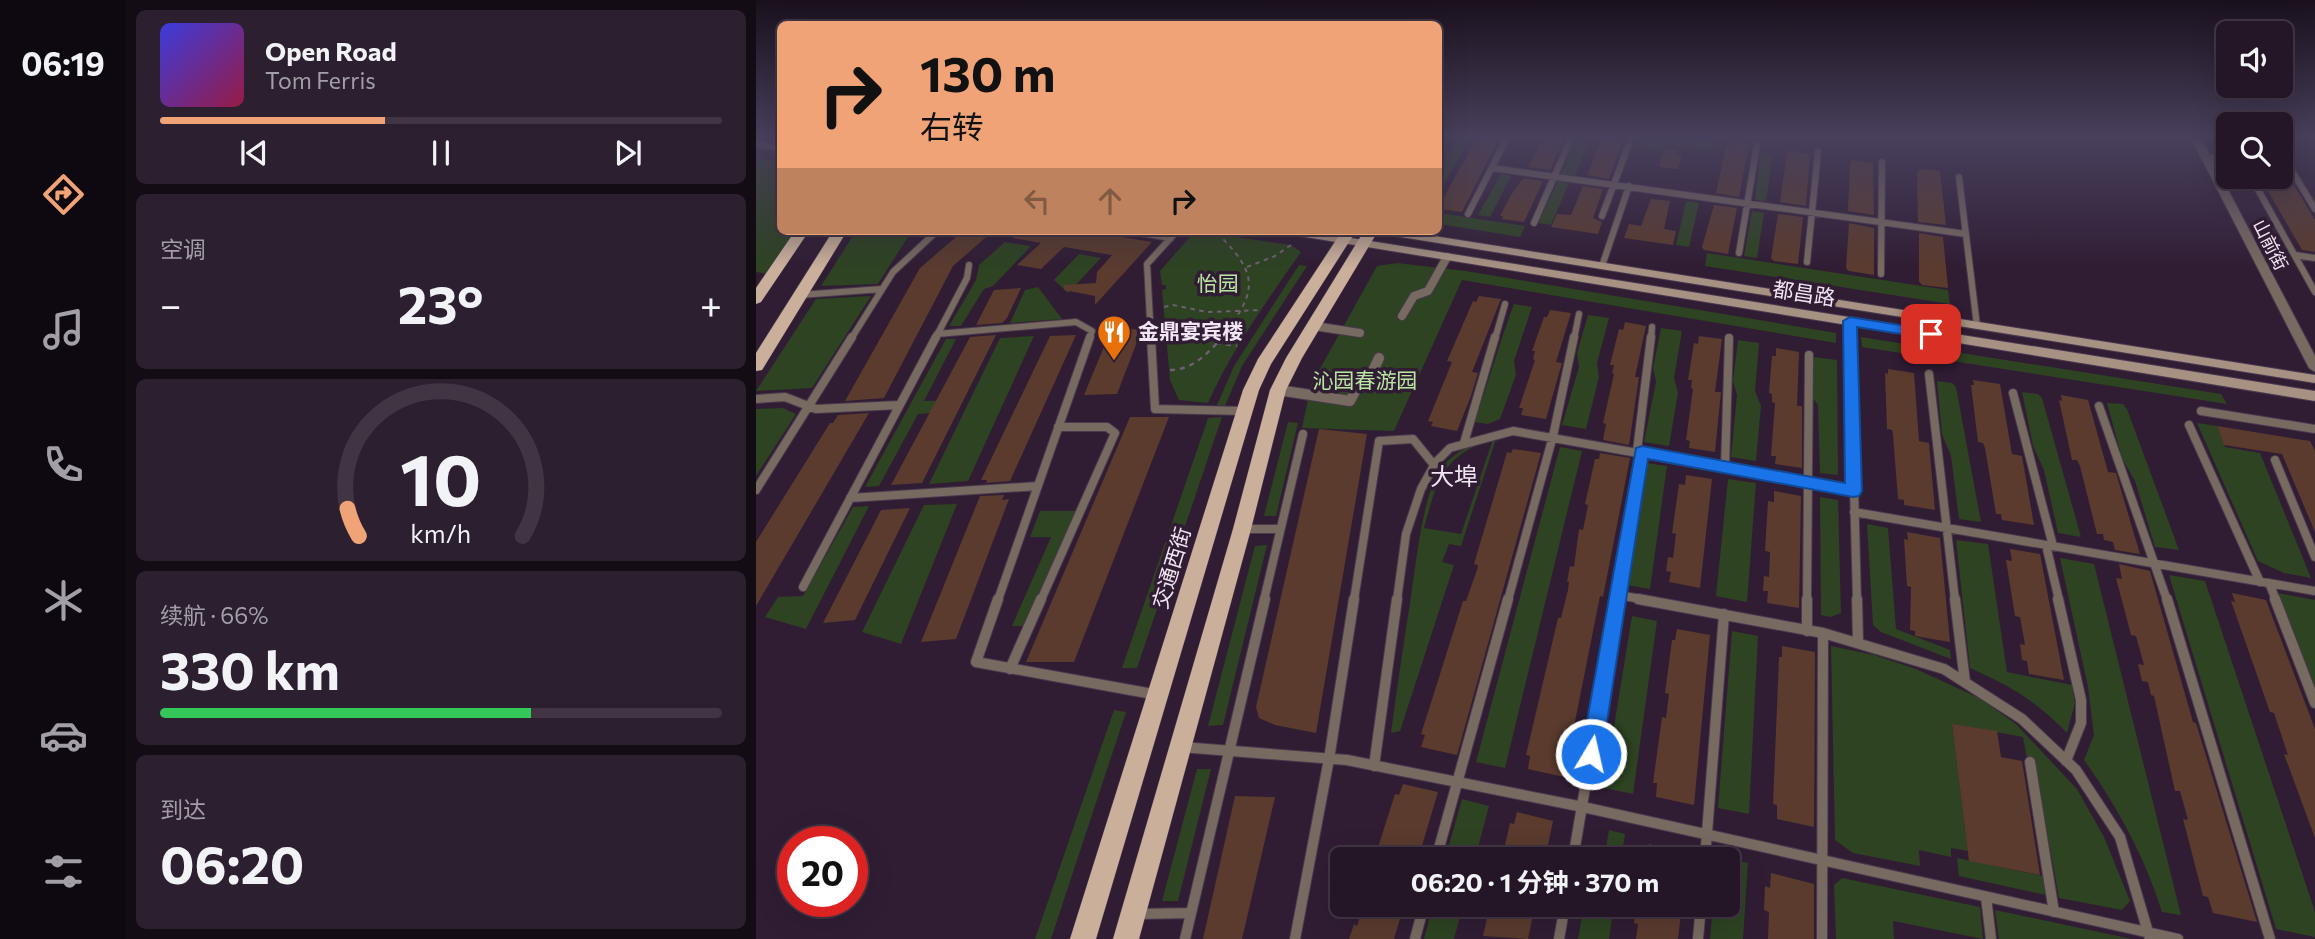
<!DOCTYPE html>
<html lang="zh">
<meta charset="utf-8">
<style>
:root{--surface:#241627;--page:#2c1f2f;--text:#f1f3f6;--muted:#a39fa7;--line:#413544;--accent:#efa376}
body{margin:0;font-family:Commissioner,"Noto Sans SC",sans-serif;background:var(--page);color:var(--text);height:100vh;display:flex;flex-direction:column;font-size:26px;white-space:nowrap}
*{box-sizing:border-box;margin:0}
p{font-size:23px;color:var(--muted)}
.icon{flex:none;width:38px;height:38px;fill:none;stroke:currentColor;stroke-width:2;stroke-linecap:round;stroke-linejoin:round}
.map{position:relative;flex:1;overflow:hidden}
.details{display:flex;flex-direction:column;gap:10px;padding:10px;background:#140c15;width:630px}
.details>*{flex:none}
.banner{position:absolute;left:21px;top:21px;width:665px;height:214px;border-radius:10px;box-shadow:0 7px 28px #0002,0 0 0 2px var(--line);background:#efa376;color:#111;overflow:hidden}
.buttons{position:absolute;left:1460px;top:21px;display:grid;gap:14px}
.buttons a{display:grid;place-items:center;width:77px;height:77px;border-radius:10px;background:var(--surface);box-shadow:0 7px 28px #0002,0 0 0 2px var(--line);font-size:35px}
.speed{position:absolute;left:21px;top:826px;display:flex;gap:14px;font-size:35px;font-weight:700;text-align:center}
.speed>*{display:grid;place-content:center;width:91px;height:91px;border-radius:50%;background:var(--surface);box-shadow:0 7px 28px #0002,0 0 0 2px var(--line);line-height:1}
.speed .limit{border:10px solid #d22;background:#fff;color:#111}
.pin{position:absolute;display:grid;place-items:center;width:60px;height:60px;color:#fff;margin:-30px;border-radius:14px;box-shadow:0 4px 10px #0006}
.me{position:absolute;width:77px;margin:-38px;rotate:9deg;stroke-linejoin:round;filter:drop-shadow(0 0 5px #0008)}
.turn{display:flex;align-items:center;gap:24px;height:147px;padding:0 28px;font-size:32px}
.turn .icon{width:91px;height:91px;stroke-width:2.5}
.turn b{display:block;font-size:49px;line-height:60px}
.lanes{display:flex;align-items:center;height:66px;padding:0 28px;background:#0003;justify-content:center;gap:35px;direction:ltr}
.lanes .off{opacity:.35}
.big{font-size:52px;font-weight:700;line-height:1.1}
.details .tile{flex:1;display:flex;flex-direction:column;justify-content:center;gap:10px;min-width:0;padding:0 24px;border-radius:10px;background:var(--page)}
.details .dial{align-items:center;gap:0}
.dial svg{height:182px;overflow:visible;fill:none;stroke:var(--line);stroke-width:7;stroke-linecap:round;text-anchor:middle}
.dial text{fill:var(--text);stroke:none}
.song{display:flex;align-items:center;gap:21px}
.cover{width:84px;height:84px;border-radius:10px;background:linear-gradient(135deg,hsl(240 70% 55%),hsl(340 70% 35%))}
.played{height:7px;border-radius:4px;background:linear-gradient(90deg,var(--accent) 40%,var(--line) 40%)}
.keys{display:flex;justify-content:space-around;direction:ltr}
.heat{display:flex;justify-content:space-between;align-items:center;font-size:38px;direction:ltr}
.charge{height:10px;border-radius:5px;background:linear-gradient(90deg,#34c759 66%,var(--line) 0)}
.trip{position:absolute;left:574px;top:847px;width:410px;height:70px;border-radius:10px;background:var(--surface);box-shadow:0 7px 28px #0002,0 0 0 2px var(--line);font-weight:700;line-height:70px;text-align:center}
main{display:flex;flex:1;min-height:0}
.tabs{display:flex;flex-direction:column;width:126px;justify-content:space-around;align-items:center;background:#0e0910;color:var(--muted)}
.tabs .icon{width:49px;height:49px}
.tabs .active{color:var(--accent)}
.tabs b{font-size:32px;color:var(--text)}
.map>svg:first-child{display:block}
.green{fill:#2d4321;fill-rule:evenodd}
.building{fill:#5a3b2e}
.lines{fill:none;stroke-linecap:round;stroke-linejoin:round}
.service-far2-casing{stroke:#4b394f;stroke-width:8}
.service-far1-casing{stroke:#4b394f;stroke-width:10}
.service-casing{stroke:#4b394f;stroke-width:12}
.pedestrian-far1-casing{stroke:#4b394f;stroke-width:10}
.pedestrian-casing{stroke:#4b394f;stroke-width:12}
.minor-casing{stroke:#4b394f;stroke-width:2}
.tertiary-casing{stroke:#4b394f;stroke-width:2}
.secondary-casing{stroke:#4b394f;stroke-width:2}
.primary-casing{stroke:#4b394f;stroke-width:1}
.path-far1{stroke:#705f73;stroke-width:2;stroke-dasharray:4.5 4.5;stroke-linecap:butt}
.path{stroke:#705f73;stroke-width:2.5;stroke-dasharray:5 5;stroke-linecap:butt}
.service-far2{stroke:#776a60;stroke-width:6}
.service-far1{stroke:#776a60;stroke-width:8}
.service{stroke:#776a60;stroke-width:10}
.pedestrian-far1{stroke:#776a60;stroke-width:8}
.pedestrian{stroke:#776a60;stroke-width:10}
.minor{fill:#776a60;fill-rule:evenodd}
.tertiary{fill:#776a60;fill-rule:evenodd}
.secondary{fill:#a69182;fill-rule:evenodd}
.primary{fill:#cab09b;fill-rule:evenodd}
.route{fill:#1a73e8;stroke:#114b97;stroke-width:2}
.labels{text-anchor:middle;stroke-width:7;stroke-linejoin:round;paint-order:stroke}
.far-street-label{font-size:18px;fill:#f2e5f4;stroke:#301d34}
.park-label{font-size:21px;fill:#b9e7a2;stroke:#301d34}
.street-label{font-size:21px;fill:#f2e5f4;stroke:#301d34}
.poi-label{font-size:21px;font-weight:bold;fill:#f2e5f4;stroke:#301d34;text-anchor:start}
.quarter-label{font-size:24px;fill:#f2e5f4;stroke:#301d34}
</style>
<main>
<nav class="tabs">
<b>06:19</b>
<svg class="icon active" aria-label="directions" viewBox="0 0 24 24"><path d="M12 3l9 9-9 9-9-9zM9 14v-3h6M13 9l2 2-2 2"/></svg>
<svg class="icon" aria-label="music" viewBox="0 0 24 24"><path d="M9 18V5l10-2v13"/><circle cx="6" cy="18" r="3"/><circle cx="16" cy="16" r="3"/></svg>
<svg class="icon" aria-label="phone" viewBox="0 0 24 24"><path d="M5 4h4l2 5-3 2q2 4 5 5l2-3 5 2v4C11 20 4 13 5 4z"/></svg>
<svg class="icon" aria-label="climate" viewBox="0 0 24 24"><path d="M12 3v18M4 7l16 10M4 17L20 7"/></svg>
<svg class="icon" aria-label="car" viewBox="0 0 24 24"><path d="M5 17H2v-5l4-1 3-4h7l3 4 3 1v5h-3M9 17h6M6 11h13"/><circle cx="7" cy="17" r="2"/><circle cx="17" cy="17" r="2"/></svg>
<svg class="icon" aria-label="filters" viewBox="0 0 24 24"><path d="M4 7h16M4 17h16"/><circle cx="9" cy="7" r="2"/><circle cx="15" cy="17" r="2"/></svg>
</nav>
<section class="details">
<div class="tile">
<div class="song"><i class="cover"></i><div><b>Open Road</b><p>Tom Ferris</p></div></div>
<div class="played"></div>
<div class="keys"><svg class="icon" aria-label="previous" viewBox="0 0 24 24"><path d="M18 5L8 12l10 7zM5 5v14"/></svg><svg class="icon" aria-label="pause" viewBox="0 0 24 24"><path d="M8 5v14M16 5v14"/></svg><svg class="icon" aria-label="next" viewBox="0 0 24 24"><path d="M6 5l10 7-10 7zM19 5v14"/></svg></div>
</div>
<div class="tile"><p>空调</p>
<div class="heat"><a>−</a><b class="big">23°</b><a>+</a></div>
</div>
<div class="tile dial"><svg viewBox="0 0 100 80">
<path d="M14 69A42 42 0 1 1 86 69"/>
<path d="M14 69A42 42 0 0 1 9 57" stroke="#efa376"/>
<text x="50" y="56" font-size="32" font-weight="700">10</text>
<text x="50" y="72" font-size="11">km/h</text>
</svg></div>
<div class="tile"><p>续航 · 66%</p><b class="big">330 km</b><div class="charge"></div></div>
<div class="tile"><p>到达</p><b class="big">06:20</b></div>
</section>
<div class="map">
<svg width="1559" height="939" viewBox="0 0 1559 939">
<rect width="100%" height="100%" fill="#301d34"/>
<path class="green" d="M703,136h12l-32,57v-22z
M821,136h14l-16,40 -14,-2z
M883,136l78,2 -4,11 -49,-5 -1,5 -27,-3z
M1005,153l12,1 -7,47 -11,-1z
M0,158l24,4v69h15l-27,43 -12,-2z
M745,174l10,2 -21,41 -12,-2z
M802,181l11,2 -18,42 -13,-2z
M930,201l13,2 -10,44 -13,-2z
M996,211l12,2 -7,45 -13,-2z
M682,213h1l86,13 -5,11 -81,-13z
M100,231l55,1 -33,52 -57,2z
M439,231l96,14 10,7c-34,49 -69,97 -93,151l-29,-3 -9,-20 -8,-90 4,-1v-4h-4l-2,-14z
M249,242l26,4 -38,40 -9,3 -23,37h-12l27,-46 3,-15z
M951,253l241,37 2,14 -245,-38z
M323,254l22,4 -33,35 -14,-13z
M641,263l69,8 370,62v10l-374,-63 -68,151 -92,-3 9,-43 66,-119z
M543,265l8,1 -65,100 -17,40 -8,-1 17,-39z
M282,287l24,32 -52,4 15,-33z
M115,296l-59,92 -56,3 60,-92z
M758,304l18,3 -18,54 2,14 -16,44 -12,5 -14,-2c15,-40 25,-79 40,-118z
M832,315l21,3 -12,45 2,14 -13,52 -24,-4 17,-58 -2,-14z
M905,328l21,3 -8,47 4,15 -9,53 -25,-4 12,-60 -3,-14z
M278,336l-66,145 -39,3 71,-146z
M1105,337l360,57 6,10 -365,-57z
M190,339h10l-32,62 37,-1 -6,11 -37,3 -39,72 -14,1z
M982,340l21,3 -4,48 6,15 -5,55 -25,-4 6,-62 -4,-14z
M1057,357l24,3 1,115 -18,-2 -2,-68 -5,-7z
M1181,381l15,2 4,4 25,135 -22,-3 -8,-63 -9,-22z
M1266,392l16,2 4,4 39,139 -23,-4 -14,-63 -11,-24z
M1351,403l16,1 4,5 52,141 -24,-3 -20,-66 -13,-23z
M27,408l13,6 -40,62v-67z
M466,417l-85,251h-15l86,-250z
M532,422l10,1 -22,93h-12z
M1441,423l20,3 8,21 35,6 51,125 -27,-5 -26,-12z
M741,436l-36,110 -12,-2 -7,18 12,3 -54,166 -9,2c6,-46 13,-92 20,-137 5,-32 12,-105 31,-129 14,-17 35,-25 55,-31zM737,439l-32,95 -37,-6c13,-47 18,-72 69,-89z
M804,447l22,4 -77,317 -29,-6z
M890,463l21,3 -17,123 -23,-4z
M972,479l28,4 -9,119 -31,-6z
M1064,497l18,3 3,113 -11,4 -9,-2z
M201,504l-56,140 -39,-12 62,-127z
M113,506l-63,123 -41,-12 13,-20 25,-1 50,-89z
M284,511h36l-51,115h-13l39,-89h-21z
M1111,524l21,4 8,101 54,21 1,9 -70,-27 -8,-7z
M1200,540l32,4 19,128 65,13 3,18 -8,30c-33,-33 -54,-46 -97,-65z
M511,545l-44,180 -15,1 47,-180z
M1304,558l34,6 87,351 -19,-3c-18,-57 -44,-104 -78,-152l10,-25 -6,-48z
M1413,575l36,6 110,331v25l-39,-8z
M1522,593l37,7v88z
M876,616l25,5 -24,173 -29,-6z
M976,631l26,5 -9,178 -31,-6z
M1075,646l43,9 42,14 65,30 35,25 61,65 27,48 26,64 -8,9 -63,-12 -25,-138 -7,-1 -4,-22 -71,-13 16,127 -17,-3v9l-32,-7 1,16 -67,-13 -18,-13z
M358,710l12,2 -75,227h-16z
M441,769h14l-33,132h-16z
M706,799l27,7 -14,53h-30z
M853,830l16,4 -4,25h-17z
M961,856l31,7 -5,76h-33l3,-34h14v-46h-11z
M1201,858l86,18 3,19 -87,-19z
M1086,878l138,29 3,32 -90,-18 1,18h-58l-2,-54z
M677,905h30l-9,34h-30z
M828,905h30l-5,34h-31z
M1239,910l137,29h-133z"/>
<path class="building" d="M722,136h22l-38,76 -22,-3 2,-2 -3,-1z
M789,136h20l-15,34 -22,-3z
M847,136h21l-15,43 -22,-4z
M974,142l19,2 -10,53 -23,-4 10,-47 3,1z
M907,149l15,2 -1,4h5l-4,14 -19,-2z
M1034,151l20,3 -4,52 -26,-4 7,-48z
M1096,160l21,3 1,52 -26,-4 2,-48z
M1163,169l21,2 6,54 -28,-3 -1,-50h2z
M1504,177h29l26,43v32l-13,-2z
M767,178l20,3 -19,41 -22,-3 1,-3h-3l11,-21z
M827,186l20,3 -10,29 9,4 -4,12 -47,-7 6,-13 14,1z
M895,199l19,2 -6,28 12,2 -3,14 -49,-7 5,-14 12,2z
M958,205l23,3 -9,46 -24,-4 -2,-3z
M1022,214l25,3 -5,47 -24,-3 -3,-3z
M1093,223l25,5v47l-25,-4 -3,-3z
M207,231h30l-40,35 -69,132 -39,3 75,-133z
M258,231h72l66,11 -57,63v-9l-31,-6v-5l32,-2 1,-11 15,-17 -48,-8 -23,22 -24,-4 24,-22 -28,-5z
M1163,233l24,4 5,51 -26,-3 -3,-4z
M265,288l-14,30 -5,5 -26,2 18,-35z
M723,296l22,3 -29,73 6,1 -7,23 -14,35 -26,-5 2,-4 -5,-1 24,-59 -5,-1 26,-60 3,1z
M794,310l21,3 -15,49 6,1 -16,56 -25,-4 2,-7h-4l16,-48 -2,-1 2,-8h-3l12,-34h3z
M869,322l21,4 -11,51h4l-10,68 -26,-5 3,-16 -3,-1 11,-49 -2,-1 2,-8h-4l9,-36 4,1z
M386,329l-25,65 -33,1 27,-65z
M240,335l-74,148 -31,2 79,-148z
M320,335l-66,146 -24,2 1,-3h-6l69,-144z
M943,336l23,3 -7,53h6l-6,60 -26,-4 1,-7 -4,-1 7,-51 -2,-1 1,-8h-4l6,-37 4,1z
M1020,348l23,4 -2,54h5v62l-27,-4 1,-8h-5l4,-53 -3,-1v-8l-3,-1 3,-37h4z
M1132,369l26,4 5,68 10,2 6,67 -31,-5v-5l-6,-1 -5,-64 -1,-5 -5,-1 -2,-56 3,1z
M1217,380l27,4 12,70 10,2 12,69 -32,-5 -1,-6h-5l-11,-66 -2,-5 -5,-1 -7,-57h3z
M1305,395l27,5 20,72 8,1 24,81 -25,-4 -2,-8 -9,-2 -1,-6h-6l-17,-68 -3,-6h-5l-13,-60 3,1z
M113,413l-113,193v-64l74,-119h3l5,-8z
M374,417h39l-95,245h-48z
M1461,426l93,15 5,10v81l-33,-78 -58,-9z
M563,429l48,5 -51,299 -41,-8 -16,-7 -3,-11z
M757,449l28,4 -84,302 -36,-8 4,-12 -4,-1 8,-25 34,-108h3l11,-31 1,-5 -4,-1 29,-98 4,-14 4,1z
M844,453l30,5 -27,139 -3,-1 -36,181 -36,-8 2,-13 -4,-1 32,-137h3l7,-28 1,-8h-2l3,-16 4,1 5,-38 4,1 5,-25 -3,-1 10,-45h4z
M930,475l26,4 -12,109 -31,-6 2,-10 -5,-1 2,-14 5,1 3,-24 -4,-1 7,-49 6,1z
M1018,491l27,5 -2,112 -32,-5 1,-12h-5l1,-15 5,1 1,-25 -5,-1 3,-50 6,1z
M248,495l-2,5 7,-1 -53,140 -35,3 59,-146z
M154,508l-55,112 -32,3 58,-113z
M1151,532l33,6 10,104 -35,-6v-5l-5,-1 1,-43 -4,-1 -3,-47 4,1z
M1254,549l30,5 24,126 -35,-6 -2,-13 -5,-1 -2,-16 5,1 -5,-28 -5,-1 -9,-56 6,1z
M1363,564l31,7 43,151 3,1 61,199 -44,-9 -5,-16 -5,-1 -20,-77 5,1 -8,-29h-5l-21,-95 -3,-1 -3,-13 -6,-1 -4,-17 6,1 -8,-29 -5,-1 -15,-57 6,1z
M1476,593l34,7 49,129v109l-31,-84 4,1 -14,-42 -4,-1 -39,-111 4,1z
M921,629l33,6 -16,170 -38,-8 1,-14h-4l9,-66 4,1 3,-24 -4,-1 7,-53h3z
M1026,646l33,6 -1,175 -37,-8v-14l-4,-1 6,-147h3z
M1196,724l45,7 4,26 21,4 18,114 -71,-14z
M647,784l35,8 -20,67 -43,-2 20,-63 4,1z
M479,796l40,1 -33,142h-39z
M761,812l36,9 -8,38h-40l3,-13 -3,-1 5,-22 4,1z
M893,844l44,10 -1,5h-45z
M1015,873l43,11v55h-46l1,-27 -5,-2 1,-24 5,2z
M608,905h40l-10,34h-45l5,-15 3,2z
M734,905h45l-7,34 -45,-3z
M880,905h46l-4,34h-42l2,-15 -4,-1z"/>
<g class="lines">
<g class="service-far2-casing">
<path id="service-far2" d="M1450,157l22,3
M1533,166l26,43
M736,168l474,66
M1203,177l18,149
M1495,177l64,115
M712,214l40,-78
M846,216l30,-80
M778,223l38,-87
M373,231l42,7
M983,253l18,-108
M1539,255l20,3
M1051,262l11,-110
M846,266l27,-80
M1125,274l1,-112
M44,295l82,-6
M1094,321v18
M181,334l139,-12 16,9 -3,8
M95,339l42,-67 44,-41
M179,339l32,-61 2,-13
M395,339l-4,-75 30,-33
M739,339l10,-35
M818,339l5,-25
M895,339l1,-12"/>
</g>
<g class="service-far1-casing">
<path id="service-far1" d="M395,337l4,72 89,2
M1094,337l7,263
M1173,374l26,226
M1257,393l40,153
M0,399l29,-2 31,12 83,-4
M1343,406l68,194
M1445,411l114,18
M1433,425l71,157
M708,443l31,-106
M881,451l14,-114
M1519,460l40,97
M969,467l4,-129
M0,490l96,-153
M94,498l188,-12
M1098,512l461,79
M486,529h38
M1290,545l13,55
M1513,583l7,17
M47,587l133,-250
M862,595l24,-143
M242,600l92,-263
M285,600l74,-167 -8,-6h-49
M508,600l39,-166
M598,600l25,-159 34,-2 21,26
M641,600l9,-66 15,-45 15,-27 14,-14 63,-17 340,60
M752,600l45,-164 21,-99
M861,600l1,-5 29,5
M1051,600l2,-245"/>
</g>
<g class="service-casing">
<path id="service" d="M242,599l-22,63 182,33
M882,599l185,34 121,36 78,50 54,51 44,67 30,102
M1101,599l1,42
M1199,599l10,83
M1302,599l23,101v23l-15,38
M1411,599l103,340
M1519,599l40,104
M1051,631v-32
M254,669l31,-70
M425,747l166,13 236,47 595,132
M1274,762l24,150
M618,766l23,-167
M680,859l72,-260
M817,859l44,-260
M949,859l19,-245
M1230,897l5,42
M382,914l53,-1
M429,939l80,-340
M539,939l34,-180 25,-160
M659,939l9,-34
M803,939l6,-34
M942,939l3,-34
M1066,939l1,-306"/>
</g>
<g class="pedestrian-far1-casing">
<path id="pedestrian-far1" d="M646,316l12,-20 14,-5 19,-34
M558,326l46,7"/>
</g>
<g class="pedestrian-casing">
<path id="pedestrian" d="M522,390l72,11 14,-26 6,2 9,-19"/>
</g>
<g class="minor-casing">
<path id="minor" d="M1434,136h10l115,220v16l-6,-4z"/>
</g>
<g class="tertiary-casing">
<path id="tertiary" d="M0,141l24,4v6l-24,-4z"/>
</g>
<g class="secondary-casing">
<path id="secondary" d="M526,231h25l1008,160v10l-1028,-167z
M621,231h25l913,144v8l-933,-149z"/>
</g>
<g class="primary-casing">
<path id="primary" d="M39,231h14l-48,71 -5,2v-16z
M77,231h14l-85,139 -6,1v-18z
M586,231h14l-85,133 -12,26 -163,549h-26l173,-549 15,-31z
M608,231h14l-76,127 -16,32 -35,139 -112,410h-26l120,-410 37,-139 16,-32z"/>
</g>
<path class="path-far1" d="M461,233c43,42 41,59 3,106
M491,267l28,-11 16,-11
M408,307l9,-2 34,7 54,-2"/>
<path class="path" d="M460,343l21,3
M414,370c22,0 38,-16 52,-33"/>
<use href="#service-far2" class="service-far2"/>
<use href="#service-far1" class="service-far1"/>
<use href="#service" class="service"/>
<use href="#pedestrian-far1" class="pedestrian-far1"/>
<use href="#pedestrian" class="pedestrian"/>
<use href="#minor" class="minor"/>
<use href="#tertiary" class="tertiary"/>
<use href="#secondary" class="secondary"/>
<use href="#primary" class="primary"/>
</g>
<linearGradient id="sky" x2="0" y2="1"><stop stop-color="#1a101d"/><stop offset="0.51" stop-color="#48405c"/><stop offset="1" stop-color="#48405c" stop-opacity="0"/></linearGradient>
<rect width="1559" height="268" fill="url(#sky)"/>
<path class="route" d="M1094,317l81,13 7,4 -7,5 -74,-12 5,164 -3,5 -6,1 -205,-38 -46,295 -3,7 -8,3 -7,-3 -3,-7 55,-306 6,-2 203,37 -2,-162z"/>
<defs>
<g id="restaurant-pin" transform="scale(1.75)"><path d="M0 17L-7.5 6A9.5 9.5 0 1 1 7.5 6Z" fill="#e8710a" stroke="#301d34"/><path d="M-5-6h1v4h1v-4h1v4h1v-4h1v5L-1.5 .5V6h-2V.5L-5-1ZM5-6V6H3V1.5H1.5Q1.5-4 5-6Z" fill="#fff"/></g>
</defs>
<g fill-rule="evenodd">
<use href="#restaurant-pin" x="358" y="332"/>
</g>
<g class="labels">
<g class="far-street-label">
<text transform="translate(1514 245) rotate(63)" y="6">山前街</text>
</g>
<g class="park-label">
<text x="462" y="291">怡园</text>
<text x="609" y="388">沁园春游园</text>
</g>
<g class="street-label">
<text transform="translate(1048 294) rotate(9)" y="7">都昌路</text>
<text transform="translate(416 568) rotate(-73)" y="7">交通西街</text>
</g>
<g class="poi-label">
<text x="382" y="339">金鼎宴宾楼</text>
</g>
<g class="quarter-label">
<text x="698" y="485">大埠</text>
</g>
</g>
</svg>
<div class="buttons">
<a><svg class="icon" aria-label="sound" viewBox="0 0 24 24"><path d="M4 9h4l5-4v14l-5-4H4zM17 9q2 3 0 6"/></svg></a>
<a><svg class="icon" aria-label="search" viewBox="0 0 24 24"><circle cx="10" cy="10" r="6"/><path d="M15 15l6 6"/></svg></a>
</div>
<div class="speed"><div class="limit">20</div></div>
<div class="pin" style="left:1175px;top:334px;background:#d93025"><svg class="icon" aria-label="arrive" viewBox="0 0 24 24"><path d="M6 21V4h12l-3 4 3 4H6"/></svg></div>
<svg class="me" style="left:835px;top:754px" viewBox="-20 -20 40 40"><circle r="17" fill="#1a73e8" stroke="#fff" stroke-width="3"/><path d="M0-11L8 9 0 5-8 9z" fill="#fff"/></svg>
<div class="trip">06:20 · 1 分钟 · 370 m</div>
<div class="banner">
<div class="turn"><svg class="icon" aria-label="right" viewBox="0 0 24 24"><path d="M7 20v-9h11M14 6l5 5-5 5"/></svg><div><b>130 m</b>右转</div></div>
<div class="lanes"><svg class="icon off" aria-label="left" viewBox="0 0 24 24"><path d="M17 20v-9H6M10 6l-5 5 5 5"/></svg><svg class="icon off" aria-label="ahead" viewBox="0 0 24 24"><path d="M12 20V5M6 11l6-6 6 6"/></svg><svg class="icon" aria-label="right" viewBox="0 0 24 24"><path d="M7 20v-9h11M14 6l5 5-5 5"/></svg></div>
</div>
</div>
</main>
